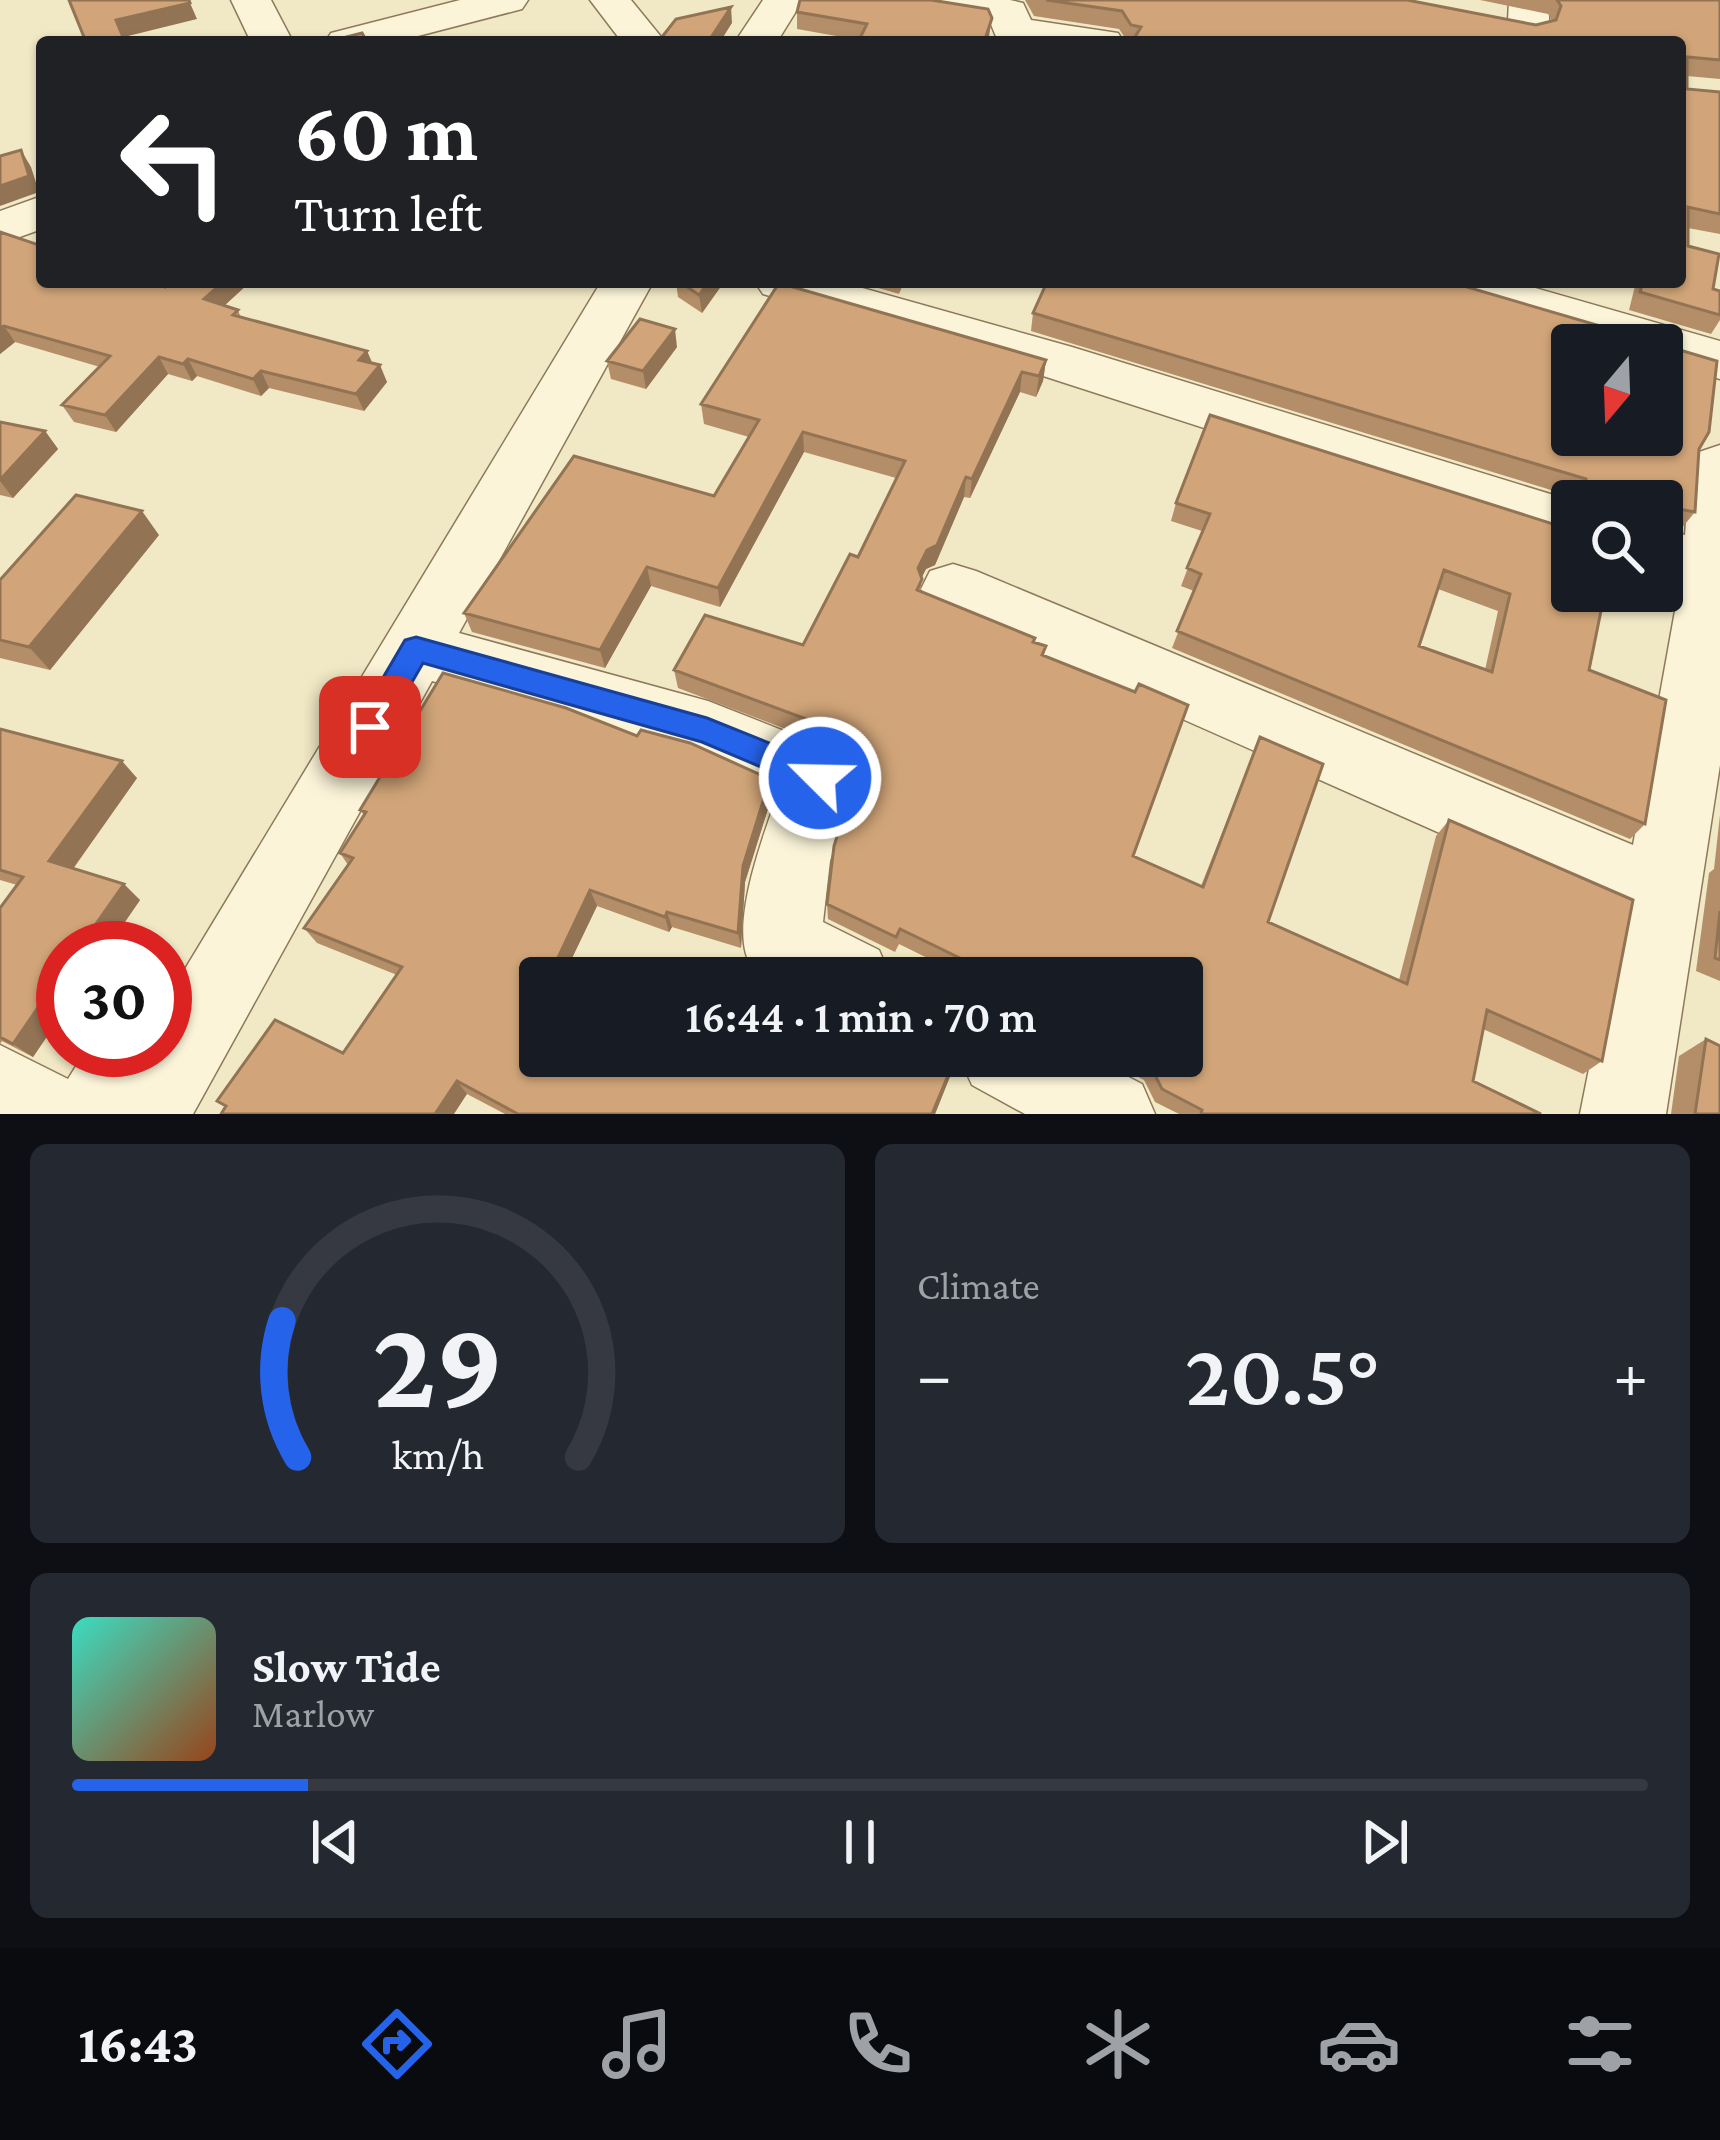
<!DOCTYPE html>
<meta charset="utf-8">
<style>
:root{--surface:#171b24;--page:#242831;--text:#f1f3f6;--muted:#9ea1a6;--line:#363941;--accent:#2563eb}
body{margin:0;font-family:"Crimson Pro",serif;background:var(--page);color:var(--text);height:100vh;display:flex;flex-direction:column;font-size:45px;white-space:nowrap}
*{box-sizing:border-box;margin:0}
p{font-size:39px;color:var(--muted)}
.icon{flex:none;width:66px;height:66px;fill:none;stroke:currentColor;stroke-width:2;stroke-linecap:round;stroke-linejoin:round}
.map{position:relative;height:1114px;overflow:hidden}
.side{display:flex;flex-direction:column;gap:30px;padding:30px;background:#0d0f14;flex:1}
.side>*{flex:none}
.top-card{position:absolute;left:36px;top:36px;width:1650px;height:252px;border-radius:12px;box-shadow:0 3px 9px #0004;background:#202124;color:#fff;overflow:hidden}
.needle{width:78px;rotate:199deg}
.buttons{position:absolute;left:1551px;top:324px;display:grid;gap:24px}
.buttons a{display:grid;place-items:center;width:132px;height:132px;border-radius:12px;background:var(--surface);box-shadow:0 3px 9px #0004;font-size:60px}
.speed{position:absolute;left:36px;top:921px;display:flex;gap:24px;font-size:60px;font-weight:700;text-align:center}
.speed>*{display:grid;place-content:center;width:156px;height:156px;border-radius:50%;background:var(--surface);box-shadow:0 3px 9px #0004;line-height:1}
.speed .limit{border:18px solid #d22;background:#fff;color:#111}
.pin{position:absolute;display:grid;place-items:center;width:102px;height:102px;color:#fff;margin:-51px;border-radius:24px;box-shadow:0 6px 18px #0006}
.me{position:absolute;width:132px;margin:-66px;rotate:293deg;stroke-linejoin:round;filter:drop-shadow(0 0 9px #0008)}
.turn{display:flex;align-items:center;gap:42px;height:252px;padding:0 60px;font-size:54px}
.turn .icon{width:156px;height:156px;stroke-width:2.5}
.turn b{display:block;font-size:84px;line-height:102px}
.big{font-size:90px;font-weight:600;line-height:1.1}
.side .tile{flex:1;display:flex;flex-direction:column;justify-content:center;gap:18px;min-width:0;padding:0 42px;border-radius:18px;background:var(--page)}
.side .dial{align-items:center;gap:0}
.dial svg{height:312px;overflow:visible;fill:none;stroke:var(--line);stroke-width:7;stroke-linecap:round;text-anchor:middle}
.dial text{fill:var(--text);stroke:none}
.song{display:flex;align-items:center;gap:36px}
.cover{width:144px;height:144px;border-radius:18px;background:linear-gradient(135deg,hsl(170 70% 55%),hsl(20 70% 35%))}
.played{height:12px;border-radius:6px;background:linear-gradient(90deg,var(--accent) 15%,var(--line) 15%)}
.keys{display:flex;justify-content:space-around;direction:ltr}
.heat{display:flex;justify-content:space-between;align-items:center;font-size:66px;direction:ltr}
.side .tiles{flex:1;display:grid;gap:30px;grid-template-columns:1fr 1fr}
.tile:last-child{grid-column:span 2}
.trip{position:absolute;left:519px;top:957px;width:684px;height:120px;border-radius:12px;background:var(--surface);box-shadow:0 3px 9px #0004;font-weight:600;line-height:120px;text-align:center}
.tabs{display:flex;height:192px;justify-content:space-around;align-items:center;background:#090b0e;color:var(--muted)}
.tabs .icon{width:84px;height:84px}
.tabs .current{color:var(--accent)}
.tabs b{font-size:54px;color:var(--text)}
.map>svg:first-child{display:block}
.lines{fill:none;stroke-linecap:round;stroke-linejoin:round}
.minor-casing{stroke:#8d795a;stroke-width:3}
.minor{fill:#fbf4d9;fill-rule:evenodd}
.wall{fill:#b48e68;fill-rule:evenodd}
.shaded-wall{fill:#927455}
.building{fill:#d1a579;stroke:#927455;stroke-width:3;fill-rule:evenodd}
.route{fill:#2563eb;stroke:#184099;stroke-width:3}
</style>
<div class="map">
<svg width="1720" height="1114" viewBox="0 0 1720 1114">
<rect width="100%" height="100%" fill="#f1e8c5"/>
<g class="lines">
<g class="minor-casing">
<path id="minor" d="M231,0h40l22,42h-42z
M460,0h68l-6,9 -127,33h-70l6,-9z
M590,0h41l31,38 -3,4h-37z
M763,0h40l-26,42h-42z
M887,0h123l13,3 8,17 87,13 6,9h-114l-13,-3 -7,-17 -97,-13z
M1509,0h40v42h-42z
M42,196v33l-42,15v-33z
M601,282h52l-194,351 249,68 137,54 11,23 -26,83 -7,61 56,28 12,28h-120c-6,-3 -13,-4 -17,-9 -30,-33 11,-138 24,-175l-83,-37 -263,-76 -239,433h-193v-69l68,34 18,-29h79v-48z
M755,282h86l231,65 501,154 -1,46 -538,-174 -271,-79z
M1429,282h85l206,59v38l-58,-17v-17h-55l-170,-51z
M1720,445v320l-54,349h-86l40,-201 -690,-306 -9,-18 9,-18 23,-7 23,7 657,274 47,-262 -18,-6v-48l23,6 5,-68 9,-15z
M959,1056h129l54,28 13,30h-130l-53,-29z"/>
</g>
<use href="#minor" class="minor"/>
</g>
<path class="wall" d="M1025,0h382l129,25 16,-4 -4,-7 -68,-14h240v79l-33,-3v13l33,3v142l-32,-6v18l25,43 7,2v29l-9,14 -82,-24 7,-28h44v-240h-552l-9,-13 -85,-13z
M797,12l194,23 -132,5 -62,-11z
M0,232l165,55 5,-5h80l-26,24 14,4 3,8 126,33 5,12 15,19 -23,29 -95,-23 -8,8 -64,-20 -5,5 -24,-7 -52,58 -42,-10 -12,-17 38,-38 -85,-25 -15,12z
M676,282h48l-22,31 -24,-16z
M858,282h46l-5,12z
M1033,313l666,136 -4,63 -14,17 -11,-2 -8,10v-36h-88v-4l-543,-166z
M677,347l-31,42 -35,-10 -4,-18z
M1046,360l-3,21 -7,16 -16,-5 -50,106 -6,-1 -29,68 -9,4 -5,9v14l125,54 -2,10 89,200 68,30 59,-149 8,185 131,58 37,-144 13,-16 153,241 -19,13 -100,-45 -10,52 68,33h-362l-24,-12 -11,-22 -46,-24h84v-78h-214l-69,-34 -4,8 -67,-33 -1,-15 30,-132 -8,-19 -171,-65 -4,-18 129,-25 55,-88 38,-79 -92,-26 -84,155 -69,-21 -46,82 -133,-36 -8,-19 250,-117 35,-59 -45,-13 -3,-20z
M0,422l45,9 13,18 -45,49 -13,-3z
M1176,503l396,27 17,140 56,154 -15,15 -458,-191 22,-57 -13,-5 21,-55 -31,-10zM1438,589l60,22 -13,59 -66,-24z
M159,535l-109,135 -50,-12v-78z
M0,729l137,49 -64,91 67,31 -33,48h-44v65l-30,44 -31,-16 -2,3v-136l17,-23 -17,-5z
M637,736l133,43 2,17 -27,86 -4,66 -69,-21 -3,5 -72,-26 -29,60 -28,90 413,13 -18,45h-430l-38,-20 -242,13 -8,-6 126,-48 54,-78 -80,-32 -13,-15 44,-63 -8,-12 24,-38 -4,-5z
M1720,815v166l-24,-10 13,-98 5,-4z
M1706,1039l14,75h-49l8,-58z"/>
<path class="shaded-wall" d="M190,3l7,16 -73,18 -8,-17z
M731,7l1,16 -12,19h-12z
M992,18l-4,24h-4z
M21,150l10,17 8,25 -39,14v-20z
M223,282h27l-37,34 -9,-17z
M709,282h15l-22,31 -3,-18z
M4,326l11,16 -15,12v-26z
M675,329l2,18 -31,42 -3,-18z
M367,351l7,16 -15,-7z
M159,357l9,17 -52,58 -11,-17z
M188,359l9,17 -5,5 -9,-17z
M1046,360l-3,21 -7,16 3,-21z
M380,365l7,17 -23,29 -8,-17z
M261,371l8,17 -8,8 -8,-17z
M1022,372l-2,20 -50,106 2,-19z
M45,431l13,18 -45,49 -13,-17z
M803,432l1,20 -84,155 -2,-19z
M966,477l-2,20 -29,68 -9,4 -9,18 1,-19z
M142,511l17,24 -109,135 -21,-23z
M647,567l4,19 -46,82 -5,-18z
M122,761l15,17 -70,99 -18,-16z
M770,779l2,17 -27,86 -4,66 -3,-15 5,-67z
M124,884l16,16 -33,48h-28z
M590,890l7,16 -34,71 -7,-15z
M667,912l5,15 -3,5 -4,-15z
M63,971v42l-30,44 -20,-13z
M956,1056l-3,13 -18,45h-3z
M457,1081l10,13 -13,20h-19z"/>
<path class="building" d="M69,0h120l1,3 -74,17 9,22h-39z
M800,0h131l57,9 4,9 -8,24h-126l9,-18 -70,-12z
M1046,0h361l129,25 20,-5 5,-14 -4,-6h163v60l-33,-3v32l33,3v122l-32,-7v39l31,8 -6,35 7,2v24l-80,-23 3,-10h37v-240h-548l9,-15 -10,-2 -9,-14z
M731,7l-23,35h-50l18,-23z
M362,33l5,9h-40z
M21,150l8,26 -29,10v-30z
M0,232l42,14v36h108l15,5 5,-5h53l-19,17 34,11 -5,5 134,36 -8,9 21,5 -24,29 -95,-23 -8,8 -65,-20 -5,5 -24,-7 -54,58 -43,-10 48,-49 -106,-30 -4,2z
M680,282h29l-10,13z
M1047,282h403l167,49h52l4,17 44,13 -8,71 -10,17 -4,63 -22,-4 -2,18 -9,-3v-22h-75l-1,-22 -553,-166zM1572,345h90v90h-90z
M779,283l267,77 -7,16 -17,-4 -50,107 -6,-2 -29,68 -10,5 -9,18 4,11 -5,11 118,48 -2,4 13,4 -4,9 93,37 4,-8 49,21 -55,151 70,31 57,-150 63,27 -55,158 139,62 42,-164 184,80 -31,161 -115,-51 -14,71 68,33h-340l1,-4 -40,-21 -11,-22 -21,-11h52v-78h-181l-101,-49 -4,8 -69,-33 7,-58 26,-84 -11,-27 -175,-65 31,-55 98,30 47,-91 8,3 47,-96 -102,-29 -85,156 -71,-21 -47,83 -136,-37 110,-157 140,40 45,-76 -58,-16z
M640,319l35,10 -32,42 -36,-10z
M1210,415l362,115v61h33l-16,79 77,30 -21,124 -468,-193 24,-57 -14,-6 23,-54 -34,-11zM1444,570l66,24 -18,78 -73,-26z
M0,422l45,9 -45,49z
M76,495l66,16 -113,136 -29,-7v-60z
M443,673l123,35 71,28 4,-6 49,13 80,36 -27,87 -5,67 -71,-21 -2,5 -75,-27 -34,72 46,16h-62v78h416l-24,58h-414l-61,-33 -22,33h-214l5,-8 -9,-5 58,-81 68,33 59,-86 -98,-39 49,-70 -13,-5 26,-41 -6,-2z
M0,729l122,32 -73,100 75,23 -45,64h-16v23l-50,73 -13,-7v-129l23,-31 -23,-7z
M1720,911v49l-5,-2z
M1706,1039l14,7v68h-25z"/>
<path class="route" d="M416,637l291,81 124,50 4,10 -4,10 -11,4 -118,-50 -279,-79 -42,73 -11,4 -10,-4 -5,-9 5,-10 45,-77z"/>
</svg>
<div class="buttons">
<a><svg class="needle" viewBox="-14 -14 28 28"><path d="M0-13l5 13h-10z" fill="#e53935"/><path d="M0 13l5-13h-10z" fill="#9ea1a6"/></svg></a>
<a><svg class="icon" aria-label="search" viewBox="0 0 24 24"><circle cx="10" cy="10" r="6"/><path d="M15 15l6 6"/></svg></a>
</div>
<div class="speed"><div class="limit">30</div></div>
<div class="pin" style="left:370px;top:727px;background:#d93025"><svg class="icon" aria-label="arrive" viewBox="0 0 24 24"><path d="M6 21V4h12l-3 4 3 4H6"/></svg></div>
<svg class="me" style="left:820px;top:778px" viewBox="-20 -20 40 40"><circle r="17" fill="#2563eb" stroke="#fff" stroke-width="3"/><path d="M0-11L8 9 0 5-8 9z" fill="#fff"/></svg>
<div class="trip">16:44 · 1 min · 70 m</div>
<div class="top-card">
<div class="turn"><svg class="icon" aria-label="left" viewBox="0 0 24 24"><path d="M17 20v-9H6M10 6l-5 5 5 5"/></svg><div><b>60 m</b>Turn left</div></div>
</div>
</div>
<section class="side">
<div class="tiles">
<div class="tile dial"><svg viewBox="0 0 100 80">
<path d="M14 69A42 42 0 1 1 86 69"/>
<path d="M14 69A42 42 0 0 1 10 34" stroke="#2563eb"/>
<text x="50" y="56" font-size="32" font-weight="700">29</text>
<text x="50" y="72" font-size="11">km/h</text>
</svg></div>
<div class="tile"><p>Climate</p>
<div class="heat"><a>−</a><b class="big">20.5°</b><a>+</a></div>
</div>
<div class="tile">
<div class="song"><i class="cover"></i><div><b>Slow Tide</b><p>Marlow</p></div></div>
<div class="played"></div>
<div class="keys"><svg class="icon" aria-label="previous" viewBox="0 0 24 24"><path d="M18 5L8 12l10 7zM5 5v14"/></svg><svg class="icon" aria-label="pause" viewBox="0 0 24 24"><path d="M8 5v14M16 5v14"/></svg><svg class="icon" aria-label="next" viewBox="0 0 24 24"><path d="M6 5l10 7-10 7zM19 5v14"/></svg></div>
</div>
</div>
</section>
<nav class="tabs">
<b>16:43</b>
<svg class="icon current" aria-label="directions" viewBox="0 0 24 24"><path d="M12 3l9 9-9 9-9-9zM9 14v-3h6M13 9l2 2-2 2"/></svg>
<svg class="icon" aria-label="music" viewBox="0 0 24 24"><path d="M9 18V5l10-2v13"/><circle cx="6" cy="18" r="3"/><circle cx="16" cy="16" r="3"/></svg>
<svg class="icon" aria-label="phone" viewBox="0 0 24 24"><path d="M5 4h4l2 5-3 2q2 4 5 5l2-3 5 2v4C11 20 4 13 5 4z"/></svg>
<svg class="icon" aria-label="climate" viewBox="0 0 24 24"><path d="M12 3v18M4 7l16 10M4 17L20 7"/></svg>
<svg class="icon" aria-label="car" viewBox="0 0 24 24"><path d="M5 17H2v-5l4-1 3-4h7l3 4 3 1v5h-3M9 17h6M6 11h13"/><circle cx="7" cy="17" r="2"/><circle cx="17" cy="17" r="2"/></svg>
<svg class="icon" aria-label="filters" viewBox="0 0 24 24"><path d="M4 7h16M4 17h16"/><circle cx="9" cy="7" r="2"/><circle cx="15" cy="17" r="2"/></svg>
</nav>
